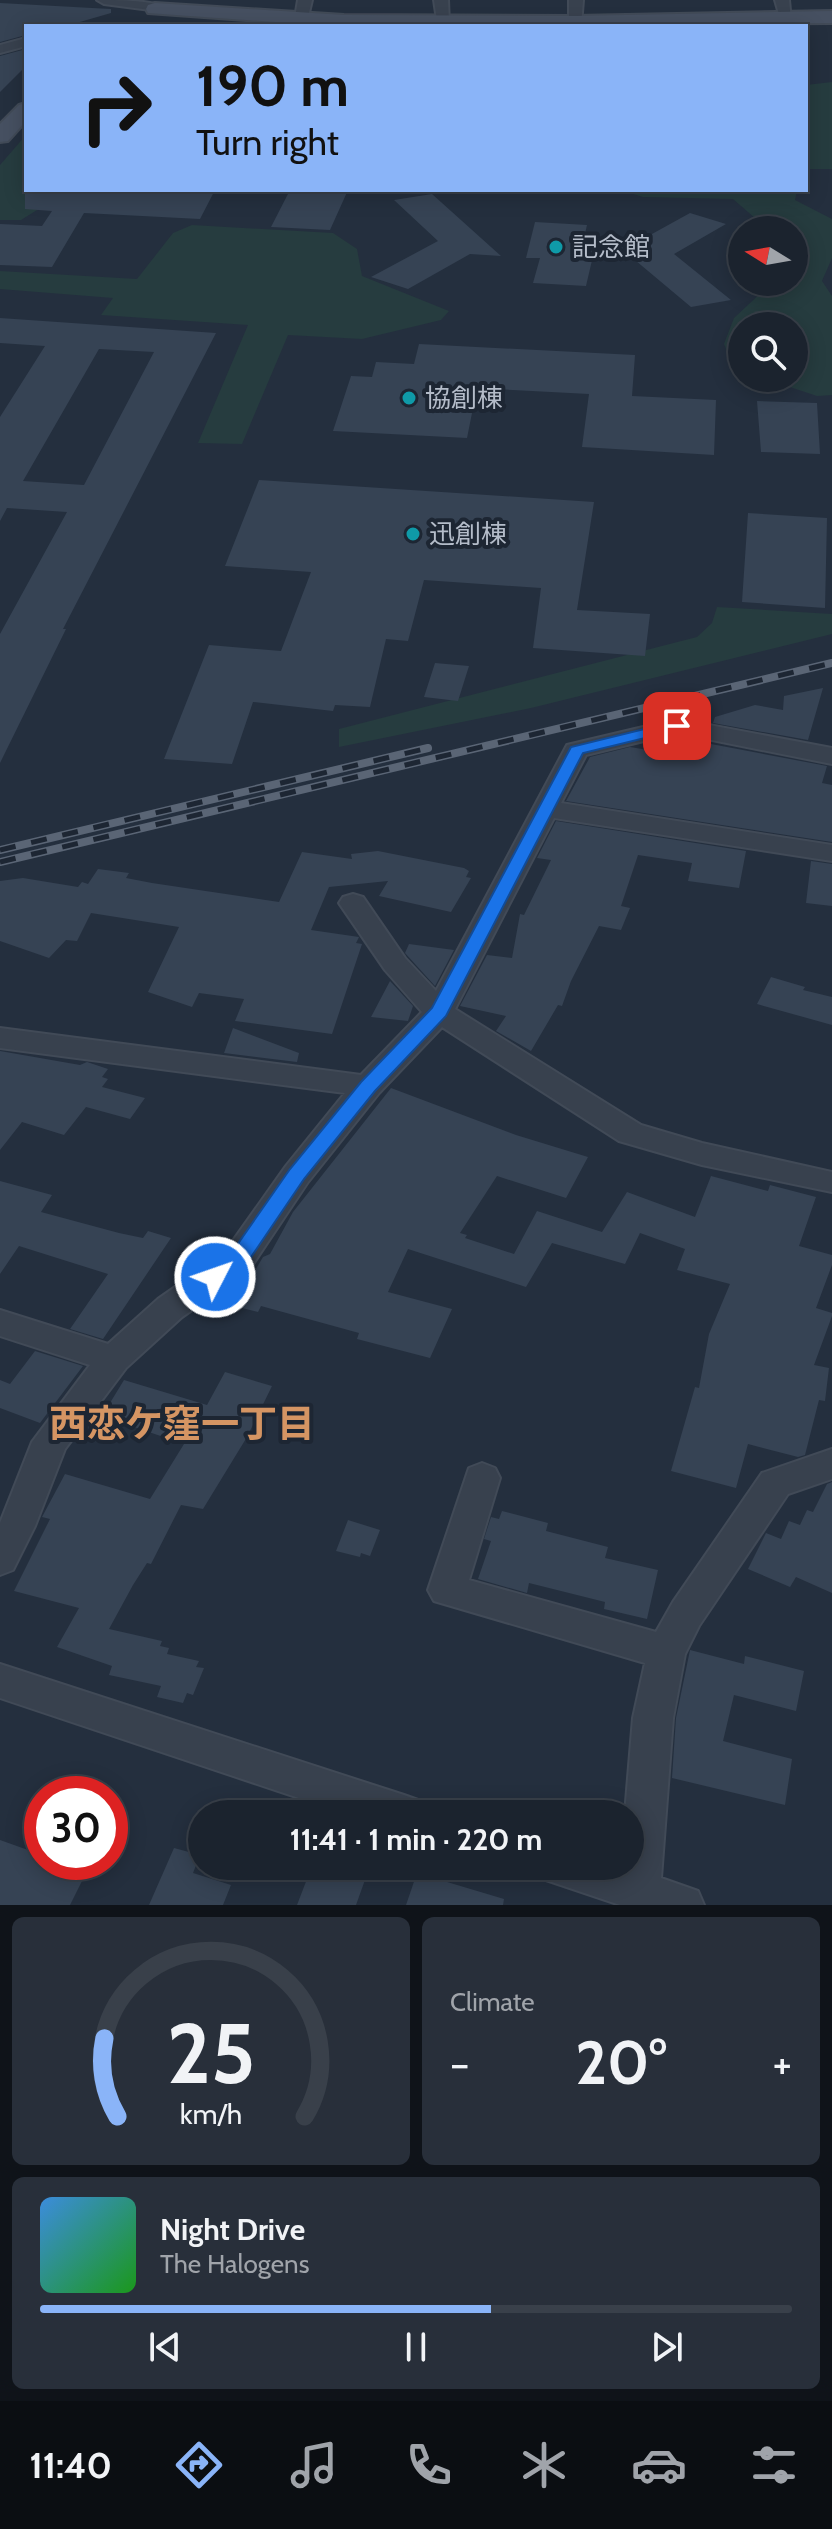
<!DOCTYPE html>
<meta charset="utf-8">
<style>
:root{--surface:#1b232e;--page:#282f3a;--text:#f1f3f6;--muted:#a0a4aa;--line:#39404a;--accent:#8ab4f8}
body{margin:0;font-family:Cabin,"Noto Sans JP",sans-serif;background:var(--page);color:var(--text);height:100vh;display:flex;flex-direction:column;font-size:30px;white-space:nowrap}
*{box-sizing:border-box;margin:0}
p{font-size:26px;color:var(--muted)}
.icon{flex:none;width:44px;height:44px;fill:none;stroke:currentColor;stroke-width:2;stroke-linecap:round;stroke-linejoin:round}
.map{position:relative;height:1905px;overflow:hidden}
.drawer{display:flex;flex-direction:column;gap:12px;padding:12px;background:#0f1319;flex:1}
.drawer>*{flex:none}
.guide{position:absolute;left:24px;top:24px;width:784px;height:168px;border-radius:0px;box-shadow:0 4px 20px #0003,0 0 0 2px var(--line);background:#8ab4f8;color:#111;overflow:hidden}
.needle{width:52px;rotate:281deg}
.fabs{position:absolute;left:728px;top:216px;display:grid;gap:16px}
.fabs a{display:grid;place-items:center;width:80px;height:80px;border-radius:50%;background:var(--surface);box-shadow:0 4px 20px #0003,0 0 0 2px var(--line);font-size:40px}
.speed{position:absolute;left:24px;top:1776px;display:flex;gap:16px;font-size:40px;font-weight:700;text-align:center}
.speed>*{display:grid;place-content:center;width:104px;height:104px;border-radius:50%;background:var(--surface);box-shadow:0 4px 20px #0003,0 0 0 2px var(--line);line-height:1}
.speed .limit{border:12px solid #d22;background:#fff;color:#111}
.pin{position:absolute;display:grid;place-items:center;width:68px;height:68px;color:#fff;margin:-34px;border-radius:16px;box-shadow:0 4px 12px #0006}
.me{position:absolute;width:88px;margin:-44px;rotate:49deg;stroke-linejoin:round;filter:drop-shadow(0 0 6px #0008)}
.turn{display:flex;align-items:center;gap:28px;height:168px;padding:0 40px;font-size:36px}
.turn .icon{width:104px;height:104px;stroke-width:2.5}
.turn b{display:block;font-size:56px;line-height:68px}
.big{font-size:60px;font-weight:700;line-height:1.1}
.drawer .card{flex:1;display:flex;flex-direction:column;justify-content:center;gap:12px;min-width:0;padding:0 28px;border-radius:12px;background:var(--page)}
.drawer .dial{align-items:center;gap:0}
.dial svg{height:208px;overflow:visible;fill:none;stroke:var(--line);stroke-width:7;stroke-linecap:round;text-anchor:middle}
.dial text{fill:var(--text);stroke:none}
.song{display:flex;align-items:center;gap:24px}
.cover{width:96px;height:96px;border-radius:12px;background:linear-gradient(135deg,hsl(210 70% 55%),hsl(120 70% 35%))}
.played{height:8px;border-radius:4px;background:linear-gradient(90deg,var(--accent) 60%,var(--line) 60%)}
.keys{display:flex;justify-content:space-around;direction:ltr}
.heat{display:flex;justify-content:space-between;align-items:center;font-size:44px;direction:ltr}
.drawer .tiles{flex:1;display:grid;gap:12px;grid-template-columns:1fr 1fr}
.card:last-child{grid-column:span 2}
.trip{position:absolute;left:188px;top:1800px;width:456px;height:80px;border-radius:40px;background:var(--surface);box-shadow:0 4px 20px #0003,0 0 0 2px var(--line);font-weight:700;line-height:80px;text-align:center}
.dock{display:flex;height:128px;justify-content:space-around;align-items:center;background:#0b0e12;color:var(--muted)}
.dock .icon{width:56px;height:56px}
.dock .on{color:var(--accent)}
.dock b{font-size:36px;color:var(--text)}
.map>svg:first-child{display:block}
.green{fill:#263c3f}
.building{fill:#364354;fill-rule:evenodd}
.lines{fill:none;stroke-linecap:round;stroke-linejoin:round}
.street-casing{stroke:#414a57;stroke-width:4}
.secondary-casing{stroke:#414a57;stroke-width:4}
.street{fill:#38414e;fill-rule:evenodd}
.secondary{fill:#465061;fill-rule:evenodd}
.rail-casing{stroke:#5a6575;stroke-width:8}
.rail{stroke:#1d2633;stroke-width:5;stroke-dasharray:16;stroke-linecap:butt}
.route{fill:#1a73e8;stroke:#114b97;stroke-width:2}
.culture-dot{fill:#0f9aa8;stroke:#1d2633;stroke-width:3}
.labels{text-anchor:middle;stroke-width:8;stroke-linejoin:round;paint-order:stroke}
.far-poi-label{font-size:26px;fill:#b4bcc9;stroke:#1d2633;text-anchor:start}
.near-neighbourhood-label{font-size:38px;font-weight:bold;fill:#d59563;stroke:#1d2633}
</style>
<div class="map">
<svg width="832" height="1905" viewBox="0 0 832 1905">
<rect width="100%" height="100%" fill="#242f3e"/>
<path class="green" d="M832,82v87h-26v-84z
M26,135v55h16l8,12 -29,18h-21v-55z
M620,190h177l-2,10 37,19v39l-10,23 10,15v99l-15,1 -54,-18h31v-52h-52v43l-11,-8 -7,-17 10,-26 31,-29 2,-7h27v-52h-36l5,-5 -30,-26 -90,-2z
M192,225l141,8 24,16 5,27 87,35 -8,9 -79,19 -74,-4 -46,109 -44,-1 50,-118 -147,-10 12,-17 -113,-9v-18l137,8 36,-46z
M717,607l115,7v20l-301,74 -192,39v-18l358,-92 15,-14z"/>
<path class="building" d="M0,3l111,6v4l-45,13h-40v9l-26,7z
M26,49v17l-26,26v-36z
M25,190l106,2 1,-2h83l-15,29 -116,-6 -32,54 -52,-2v-41l42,2 10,-15 -27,-2z
M290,190h58l-18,40 -59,-3z
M432,194l69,62 -31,-2 -62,35 -37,-12 67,-36 -44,-41z
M690,213l36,11 -52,30 57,46 -40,7 -68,-57z
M535,222l52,3 -3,13 13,1 -11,47 -53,-3 7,-25h-14z
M0,318l216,15 -153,296h3l-66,134v-129l67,-122 -60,-4 -7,13v-104l45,-71 -45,-3zM99,349l55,3 -70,133 -61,-4z
M419,344l216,11 -3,41 84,4 -2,55 -132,-8 7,-53 -112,-6 -10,50 -134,-7 18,-55 21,1 4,-15 38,2z
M757,401l60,2 3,51 -59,-2z
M259,480l335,22 -17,108 73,4 -5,42 -112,-8 8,-60 -117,-8 -16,61 -22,-2 -16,68 -35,-2 -2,6 -80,-9 -21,62 -68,-5 45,-114 72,6 30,-79 -86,-6z
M748,513l79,5 -2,90 -83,-6z
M435,663l34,3 -11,35 -34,-4z
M823,688l-15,52 -95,-17 2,-6 40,-12 28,5 1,-14z
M674,737l153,29 -5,17 10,2v57l-266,-41 24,-44 40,-10 24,4 5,-11z
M556,821l190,30 -7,37 -51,-7 4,-18 -54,-8 -17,51 9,2 -9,22 -22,-4 -28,55 -9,25 -4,-1 -27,46 -35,-20 10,-15 -46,-10 27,-51 25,3 8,-44 4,1 27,-55 -14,-2z
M378,851l86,17 5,3 -3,6 5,1 -20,34 -72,-16 9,-15 -59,6 -18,43 48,7 -3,6 6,1 -30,90 -97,-13 9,-22 -45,-6 -7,14 -44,-15 31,-65 -88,-14 -14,28 -11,-1 -17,18 -49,-17v-60l23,-3 55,9 4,-5 6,2 10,-15 31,4 -3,5 26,5 127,19 23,-50 50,7 -1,-5z
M811,861l21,3v42l-26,-3z
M409,944l45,6 -19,36 -30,-33z
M771,977l34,10 -2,3 29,7v28l-75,-21z
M390,981l23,25 -5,15 -37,-4z
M233,1028l66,25 -2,9 -73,-9z
M0,1051l80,14 7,-3 21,7 -6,8 6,2 -6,8 43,11 -15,21 -44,-12 -22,28 -42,-13 -22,28z
M391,1088l125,47 72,22 -22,41 -69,-22 -37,57 7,2 -2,3 49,16 23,-43 65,21 25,-40 68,25 16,-41 57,15 2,-6 46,12 -17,49 33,9v10l-16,43 16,5v3l-18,49 15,3 -4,33 -6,-1 -14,55 -7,2 -50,-13 -12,44 -65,-17 24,-84 4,1 10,-54 21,-50 -53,-14 8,-21 -45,-16 -15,31 -73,-21 -26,44 -118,-38 -20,43 64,17 -22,49 -73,-19 2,-6 -98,-27 -3,6 -24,-6 29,-49 7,-3 23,-42z
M0,1181l52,14 -11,17 78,21 24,5 5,-7 23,7 -68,101 -33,-10 38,-55 -89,-28 -19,28z
M35,1351l48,15 -43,57 -40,-15v-28l10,4z
M225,1372l47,14 -25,51 -44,72 -22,-4 -30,59 -4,-1 -14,22 -24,44 53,12 -2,5 9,2 -2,6 32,7 -3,6 8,1 -11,27 -6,-2 -4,10 -26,-6 4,-11 -52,-11 3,-9 -55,-19 22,-39 -65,-17 36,-72 -8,-2 23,-43 85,25 34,-55 -82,-28 22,-36 83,25z
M832,1482v111l-36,-16 -6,10 -42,-18 18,-36 15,6 8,-18 11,4 7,-15 6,2 14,-28z
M502,1511l46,12 -2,8 62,16 -3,11 53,12 -11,49 -43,-10 1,-7 -76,-19 -2,10 -49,-14 13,-38 -7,-2 7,-22 8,2z
M348,1520l32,10 -10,26 -9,-3 -1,4 -24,-6z
M690,1650l54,14 1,-8 59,15 -8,40 -62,-16 -11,46 69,18 -7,46 -113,-27 4,-60z
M0,1840l42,15v7h20l25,9 -17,34h-70z
M174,1848l26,7 -7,18 38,12 -8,20h-74z
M312,1866h58l-14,39h-59z
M417,1873l87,26 -1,6h-97z"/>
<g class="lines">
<g class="street-casing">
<path id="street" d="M97,0c20,0 51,0 68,7l-7,4 -54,-7z
M298,0h14l-5,21 -12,-3z
M434,0h14l1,23 -12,-3z
M569,0h14l-2,25h-10l-2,-3z
M775,0h14l2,21h-10z
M26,38v8l-26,7v-8z
M677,719l155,29v16l-155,-31 -91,22 -25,48 271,42v16l-278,-43 -99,191 186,116 61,18 130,29v20l-130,-27 -83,-24 -177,-114 -63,66 -71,89 -59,88 -67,47 -56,51 -61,81 -30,77 -22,44 -13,5v-52l32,-81 58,-77 -90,-29v-26l108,34 50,-45 67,-47 61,-86 59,-73 -345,-45v-20l361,47 61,-63 -37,-42 -46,-67 4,-6 10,-3 10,3 42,61 31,33 131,-246z
M832,1449v30l-44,15 -89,132 -14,28 -12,64 -12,160 37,13 6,14h-84l-74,-25 -6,-14h90v-52h-5l8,-96 12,-55 -211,-62 -6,-11 41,-122 13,-5 13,5 5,10 -31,102 187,52 17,-30 89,-129z
M0,1664l404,131 14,5 6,14h-77l-347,-116z"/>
</g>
<g class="secondary-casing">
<path id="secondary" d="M155,3l189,12 232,1 256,-5v12l-500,3 -184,-13 -2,-4 2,-4z
M26,103v18l-18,20 -8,1v-18l19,-19z"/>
</g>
<use href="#street" class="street"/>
<use href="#secondary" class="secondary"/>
<g class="rail-casing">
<path id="rail" d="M0,850l428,-102
M0,862l832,-199"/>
</g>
<use href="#rail" class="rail"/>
</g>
<path class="route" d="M677,721l5,1v7l-99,24 -137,263 -71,75 -71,88 -59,87 -23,16h-15l-3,-5 26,-22 60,-86 71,-87 71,-74 139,-261z"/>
<g class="culture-dot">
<circle cx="556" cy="247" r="8"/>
<circle cx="409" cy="398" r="8"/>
<circle cx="413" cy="534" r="8"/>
</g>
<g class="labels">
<g class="far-poi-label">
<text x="572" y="256">記念館</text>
<text x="425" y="407">協創棟</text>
<text x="429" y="543">迅創棟</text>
</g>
<g class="near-neighbourhood-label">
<text x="182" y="1437">西恋ケ窪一丁目</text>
</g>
</g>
</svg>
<div class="fabs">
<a><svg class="needle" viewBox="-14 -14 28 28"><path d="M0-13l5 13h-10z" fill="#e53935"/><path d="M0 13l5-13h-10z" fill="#a0a4aa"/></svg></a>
<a><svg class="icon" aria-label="search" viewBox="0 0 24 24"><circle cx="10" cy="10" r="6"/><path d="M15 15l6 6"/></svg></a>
</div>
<div class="speed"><div class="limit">30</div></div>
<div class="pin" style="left:677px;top:726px;background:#d93025"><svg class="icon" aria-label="arrive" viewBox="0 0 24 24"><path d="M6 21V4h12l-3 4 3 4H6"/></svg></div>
<svg class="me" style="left:215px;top:1277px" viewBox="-20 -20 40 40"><circle r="17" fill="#1a73e8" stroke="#fff" stroke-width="3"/><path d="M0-11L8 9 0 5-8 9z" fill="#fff"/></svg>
<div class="trip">11:41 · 1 min · 220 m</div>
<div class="guide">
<div class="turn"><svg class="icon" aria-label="right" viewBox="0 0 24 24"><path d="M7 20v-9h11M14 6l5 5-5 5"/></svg><div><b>190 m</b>Turn right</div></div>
</div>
</div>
<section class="drawer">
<div class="tiles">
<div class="card dial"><svg viewBox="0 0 100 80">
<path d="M14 69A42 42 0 1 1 86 69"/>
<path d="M14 69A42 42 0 0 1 9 39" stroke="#8ab4f8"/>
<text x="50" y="56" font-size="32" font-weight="700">25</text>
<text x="50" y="72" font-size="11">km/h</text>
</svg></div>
<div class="card"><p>Climate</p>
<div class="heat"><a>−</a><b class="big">20°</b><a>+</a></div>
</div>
<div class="card">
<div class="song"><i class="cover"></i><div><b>Night Drive</b><p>The Halogens</p></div></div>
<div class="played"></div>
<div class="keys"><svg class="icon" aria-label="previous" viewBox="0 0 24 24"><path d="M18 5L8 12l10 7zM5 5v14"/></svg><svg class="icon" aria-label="pause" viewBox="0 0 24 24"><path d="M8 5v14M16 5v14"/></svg><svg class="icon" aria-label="next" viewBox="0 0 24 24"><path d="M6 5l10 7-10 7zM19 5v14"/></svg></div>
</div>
</div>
</section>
<nav class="dock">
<b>11:40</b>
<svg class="icon on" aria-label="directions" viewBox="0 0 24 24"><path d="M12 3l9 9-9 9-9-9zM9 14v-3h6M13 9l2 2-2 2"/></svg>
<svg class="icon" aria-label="music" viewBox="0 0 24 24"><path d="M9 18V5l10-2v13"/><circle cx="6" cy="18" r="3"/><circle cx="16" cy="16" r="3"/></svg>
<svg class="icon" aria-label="phone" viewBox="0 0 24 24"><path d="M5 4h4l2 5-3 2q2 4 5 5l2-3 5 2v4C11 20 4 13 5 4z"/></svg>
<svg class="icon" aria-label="climate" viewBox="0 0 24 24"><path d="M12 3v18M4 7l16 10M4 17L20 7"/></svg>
<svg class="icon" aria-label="car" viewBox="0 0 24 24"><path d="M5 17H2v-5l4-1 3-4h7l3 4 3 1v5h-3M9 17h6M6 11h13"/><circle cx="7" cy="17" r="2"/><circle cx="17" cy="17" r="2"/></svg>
<svg class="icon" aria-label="filters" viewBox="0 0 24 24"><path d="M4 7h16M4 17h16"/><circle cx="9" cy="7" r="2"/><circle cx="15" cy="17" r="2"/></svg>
</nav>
